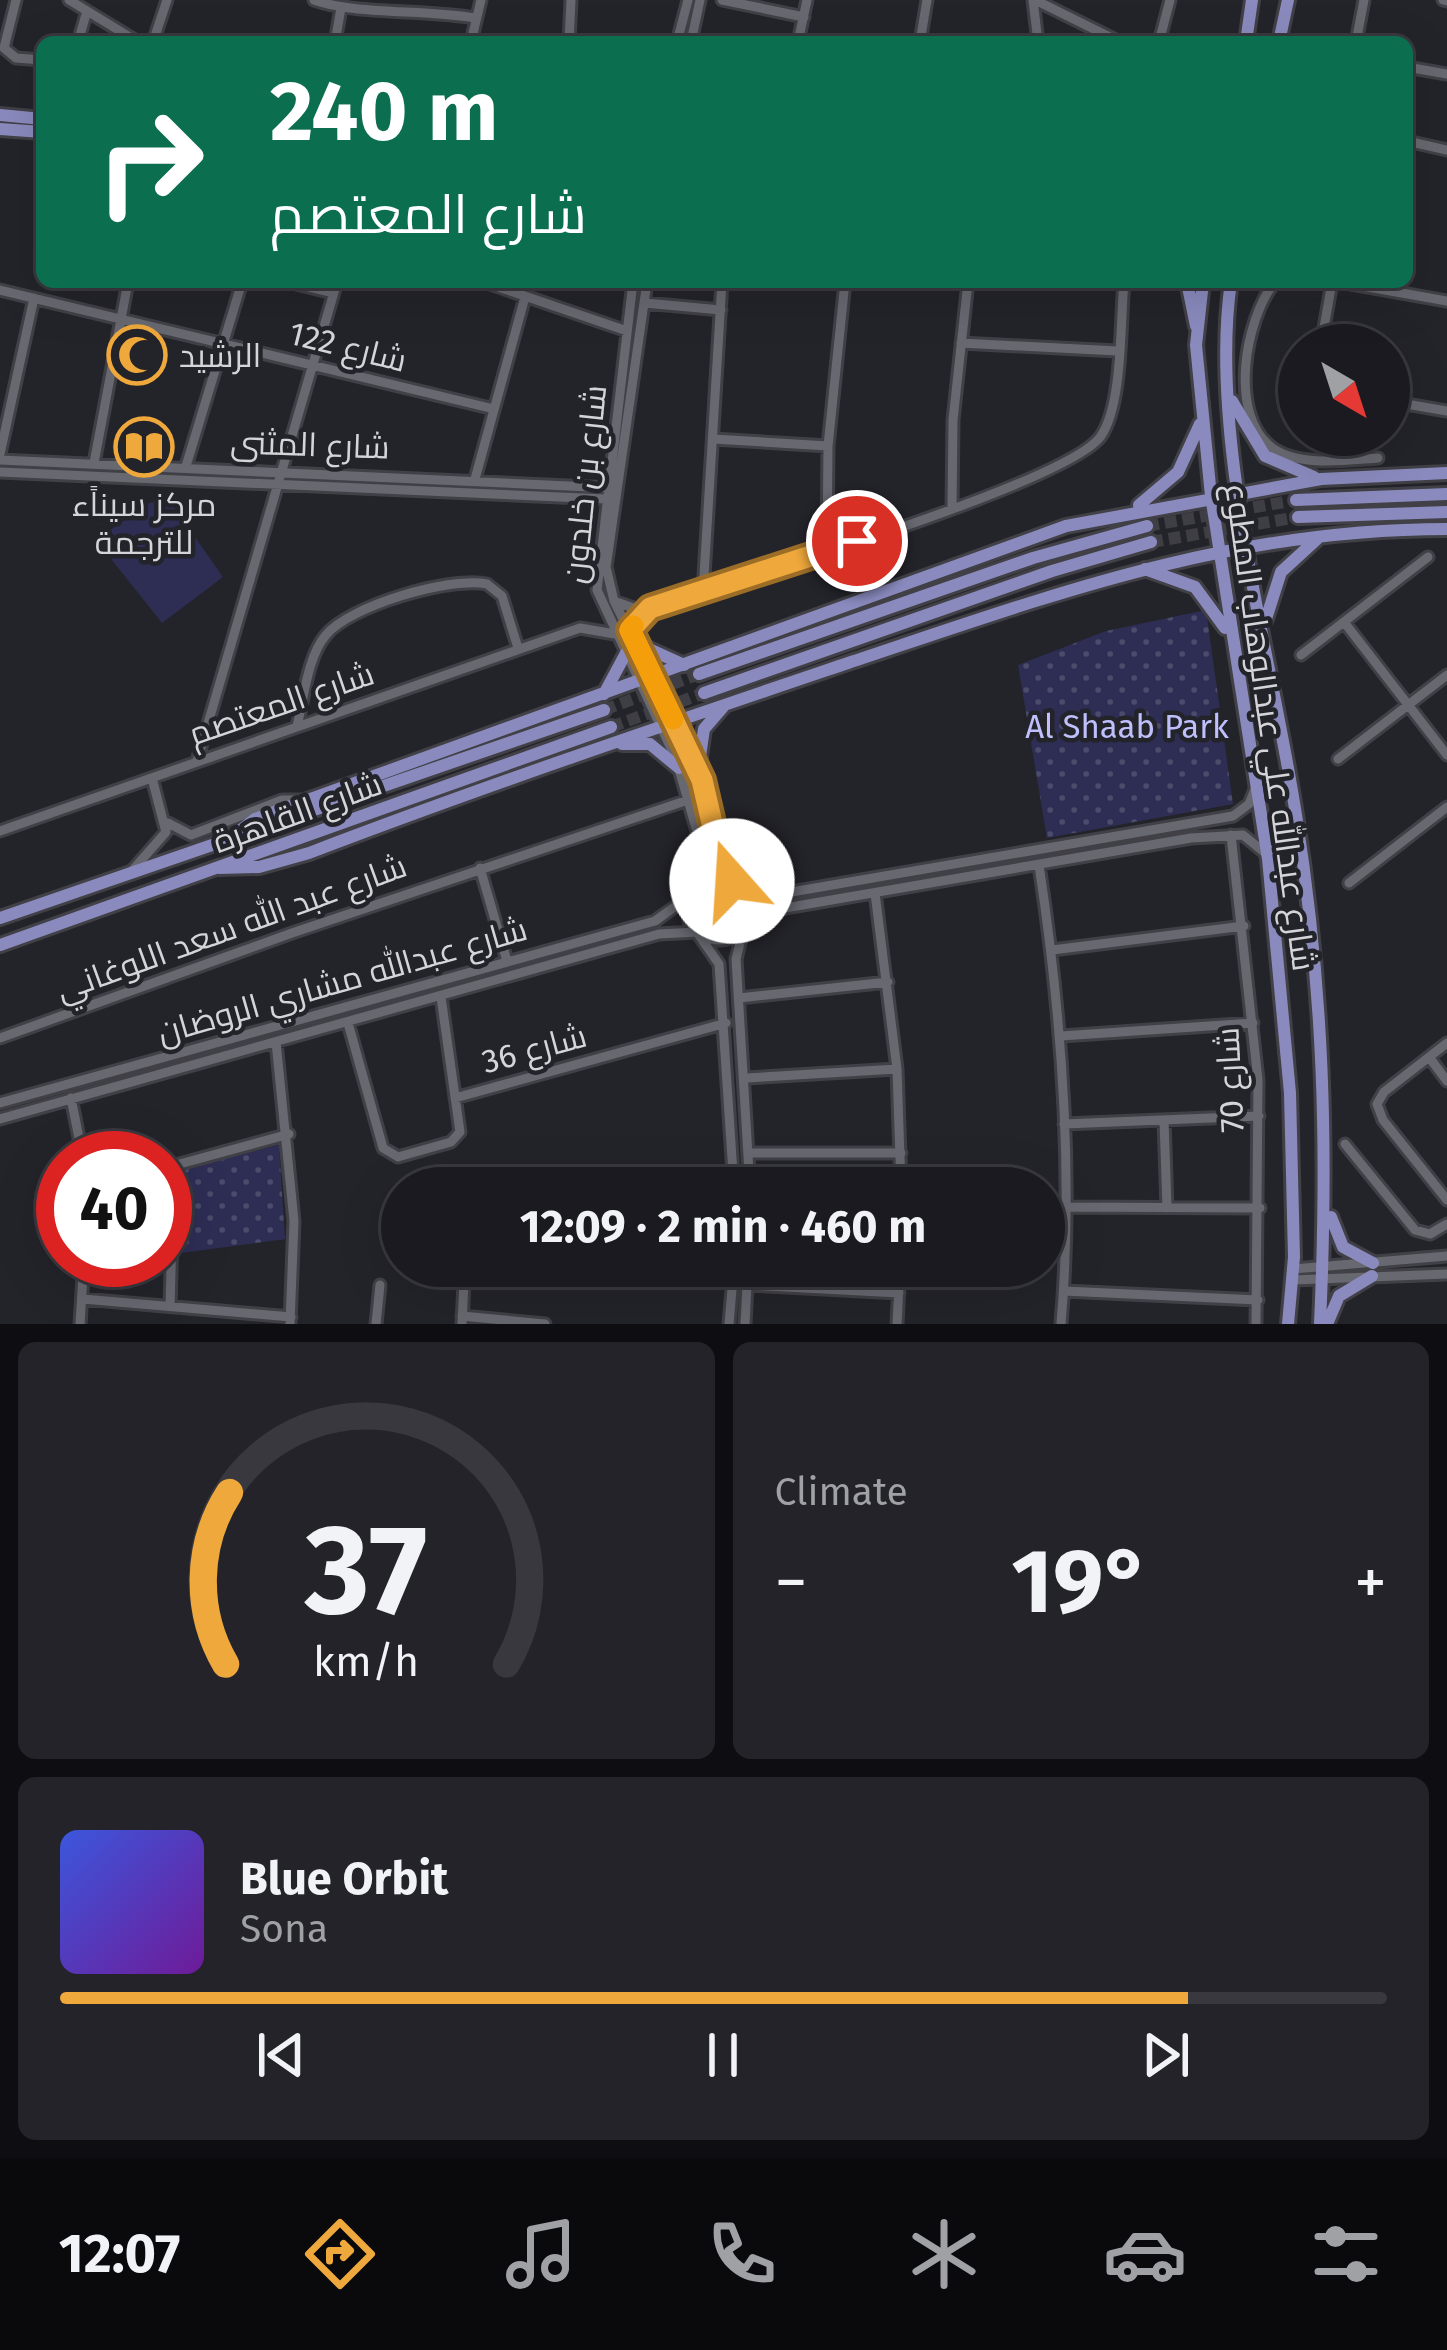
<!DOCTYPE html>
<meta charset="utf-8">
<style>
:root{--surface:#1a1a20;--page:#232329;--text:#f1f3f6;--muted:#9fa1a5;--line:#38383e;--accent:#eea83c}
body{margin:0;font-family:"Fira Sans",Cairo,sans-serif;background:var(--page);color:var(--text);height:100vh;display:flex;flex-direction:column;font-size:45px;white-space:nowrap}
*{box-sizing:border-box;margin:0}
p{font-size:39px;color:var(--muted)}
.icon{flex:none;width:66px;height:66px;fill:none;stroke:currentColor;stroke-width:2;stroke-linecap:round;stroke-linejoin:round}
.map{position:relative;height:1324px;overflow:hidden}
.details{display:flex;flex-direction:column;gap:18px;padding:18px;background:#0e0e12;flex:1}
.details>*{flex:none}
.hud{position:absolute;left:36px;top:36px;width:1377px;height:252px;border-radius:18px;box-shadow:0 12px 48px #0002,0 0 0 3px var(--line);background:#0b6e4f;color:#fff;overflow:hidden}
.needle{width:78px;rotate:141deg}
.fabs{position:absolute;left:1278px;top:324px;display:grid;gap:24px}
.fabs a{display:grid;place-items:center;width:132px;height:132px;border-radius:50%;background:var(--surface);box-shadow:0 12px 48px #0002,0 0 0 3px var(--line);font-size:60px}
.speed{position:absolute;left:36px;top:1131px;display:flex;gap:24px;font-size:60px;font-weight:700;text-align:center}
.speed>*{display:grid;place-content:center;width:156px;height:156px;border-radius:50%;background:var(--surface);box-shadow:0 12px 48px #0002,0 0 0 3px var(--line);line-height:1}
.speed .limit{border:18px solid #d22;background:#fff;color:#111}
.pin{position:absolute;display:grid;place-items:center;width:102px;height:102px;color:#fff;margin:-51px;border:6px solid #fff;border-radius:50%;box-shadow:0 3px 12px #0007}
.me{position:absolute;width:132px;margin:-66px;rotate:341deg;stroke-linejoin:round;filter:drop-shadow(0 0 9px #0008)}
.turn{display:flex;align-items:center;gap:42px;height:252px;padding:0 36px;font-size:54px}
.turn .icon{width:156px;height:156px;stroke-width:2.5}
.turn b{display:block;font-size:84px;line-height:102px}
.big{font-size:90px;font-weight:700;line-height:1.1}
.details .card{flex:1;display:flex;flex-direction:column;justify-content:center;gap:18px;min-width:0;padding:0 42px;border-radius:18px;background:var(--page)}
.details .dial{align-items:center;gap:0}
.dial svg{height:312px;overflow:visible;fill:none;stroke:var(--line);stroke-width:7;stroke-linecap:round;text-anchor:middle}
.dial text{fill:var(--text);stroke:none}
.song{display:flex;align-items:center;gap:36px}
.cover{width:144px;height:144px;border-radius:18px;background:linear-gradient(135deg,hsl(230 70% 55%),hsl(280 70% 35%))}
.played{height:12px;border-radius:6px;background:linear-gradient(90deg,var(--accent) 85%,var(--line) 85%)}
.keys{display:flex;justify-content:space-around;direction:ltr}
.heat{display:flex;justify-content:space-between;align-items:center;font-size:66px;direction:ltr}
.details .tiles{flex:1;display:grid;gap:18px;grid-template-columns:1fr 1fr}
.card:last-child{grid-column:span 2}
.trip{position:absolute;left:381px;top:1167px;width:684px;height:120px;border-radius:60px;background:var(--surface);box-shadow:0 12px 48px #0002,0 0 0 3px var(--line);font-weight:700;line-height:120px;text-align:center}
.tab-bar{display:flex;height:192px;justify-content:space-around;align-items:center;background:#0a0a0d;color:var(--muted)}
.tab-bar .icon{width:84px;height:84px}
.tab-bar .active{color:var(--accent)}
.tab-bar b{font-size:54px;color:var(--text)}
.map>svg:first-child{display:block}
.grass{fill:#2e2d54}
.park{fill:url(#park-dots)}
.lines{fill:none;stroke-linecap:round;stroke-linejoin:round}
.major-tunnel{stroke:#3e3e44;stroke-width:12;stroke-dasharray:12 6;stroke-linecap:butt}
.minor-casing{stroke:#404046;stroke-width:15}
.major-casing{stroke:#404046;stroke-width:18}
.minor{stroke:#686871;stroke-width:9}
.major{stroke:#8a8abe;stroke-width:12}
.route-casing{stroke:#9b6d27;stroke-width:30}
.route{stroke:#eea83c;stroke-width:21}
.slow{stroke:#f59e0b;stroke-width:21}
.labels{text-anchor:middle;stroke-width:9;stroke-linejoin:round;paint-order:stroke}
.street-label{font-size:33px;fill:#d4d4d9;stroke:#23232a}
.poi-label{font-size:33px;fill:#d4d4d9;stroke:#23232a;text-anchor:start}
.park-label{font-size:33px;fill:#bebffb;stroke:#23232a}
</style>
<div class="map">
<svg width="1447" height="1324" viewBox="0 0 1447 1324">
<defs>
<pattern id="park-dots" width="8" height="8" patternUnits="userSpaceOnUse" patternTransform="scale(3)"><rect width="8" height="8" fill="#2e2d54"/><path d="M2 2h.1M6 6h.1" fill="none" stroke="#4b4b6c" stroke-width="1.8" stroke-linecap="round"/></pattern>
</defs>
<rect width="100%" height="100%" fill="#23232a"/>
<path class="grass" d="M169,500l54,77 -61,46 -66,-83 53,-37z"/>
<path class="park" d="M1206,610l27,194 -186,34 -29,-173 88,-34z
M279,1145l6,94 -104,14 -1,-83z"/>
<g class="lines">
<path class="major-tunnel" d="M1147,526l149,-26
M1151,542l147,-25
M604,710l95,-36
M611,727l93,-34"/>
<g class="minor-casing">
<path id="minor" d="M16,0l-12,48 12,10 26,2
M69,0l69,42
M314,0c41,15 112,9 161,18
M722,0l82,17
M1033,0l5,42
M1035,0l85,42
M1443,0l4,1
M78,42l9,-31
M153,42l14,-42
M335,42l6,-34
M471,42l10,-42
M569,42l2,-42
M677,42l11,-42
M691,42l9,-42
M798,42l9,-42
M920,42l7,-42
M1159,42l11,-42
M1356,42l8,-42
M1407,67l40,7
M1407,141l40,9
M288,282l45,11
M484,282l143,49
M633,282l-36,308 79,169 27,93 -3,33
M647,282l-41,285 8,34 84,169 28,109
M1275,282c-30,36 -48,136 -1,167 27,18 73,11 104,9
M1340,282l107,19
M0,290l494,119
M645,303l76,7
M961,343l156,8
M1321,345l11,-63
M1389,401l58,10
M713,439l115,7
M0,454l34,-156
M0,460l612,28
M94,463l34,-181
M186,466l56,-184
M0,472l606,27
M475,479l50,-182
M952,507l1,-87 15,-138
M827,552l1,-106 17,-164
M703,592l19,-310
M614,601l25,9 42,-12c69,-21 389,-117 420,-162 22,-32 19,-114 23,-154
M1344,622l103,133
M1301,655l127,-98
M297,726c7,-27 10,-69 29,-91 23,-29 125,-59 161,-51l15,12 16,52
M1338,759l109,-84
M197,761l140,-479
M168,823l23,12 91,-35h25
M0,831l580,-203 35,6
M1231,835l27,245 -2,244
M1039,865c23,152 35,306 22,459
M480,868l27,93
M131,872l35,-40 -14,-54
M1349,883l98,-76
M697,887l15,-8 20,2 18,25c-2,28 -22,41 -48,30
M743,890l37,4 453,-78 16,-12 7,-17
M875,893l22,176 4,119
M689,901v20l30,43 15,224
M746,924l39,-16 406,-70 52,-3 21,17
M743,931l-7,28 14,229
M1052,950l192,-24
M739,998l149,-16
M348,1023l35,125 15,9 53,-15 9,-10 -19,-135
M1061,1036l192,-13
M0,1038l292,-105 396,-133
M276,1042l18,179 -4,103
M1447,1043l-63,49 -7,12 6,16 64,80
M1429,1057l18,24
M747,1078l150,-9
M71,1098l12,60
M455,1098l271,-75
M0,1103l655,-182 36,-26
M0,1119l659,-185 38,-2
M1164,1120l3,88
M1064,1124l195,-8
M1345,1144l70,86 15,4 17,-10
M750,1153h151
M165,1168l124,-34
M1067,1207l193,1
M1293,1269l154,-13
M1293,1280l154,-6
M748,1285l151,8
M1064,1291l194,9
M83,1299l208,18
M170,1306l4,-141
M462,1316l83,8
M80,1324l4,-64
M376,1324l4,-39
M462,1324l2,-42
M729,1324l5,-58
M745,1324l3,-58
M897,1324l3,-58"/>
</g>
<g class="major-casing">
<path id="major" d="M1246,42l6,-42
M1279,42l9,-42
M0,115l42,4
M0,129l42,3
M1187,282l9,44
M1203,282l-7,63 15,151 57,363 22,234 4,164 -6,67
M1231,282c-23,154 41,376 65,533 28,177 32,331 24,509
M1232,401l33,55 49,21
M1296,500l151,-6
M1139,505l39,-33 22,-48
M1298,517l149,-5
M1145,569l50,18 30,41
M1266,619l15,-47 36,-33
M638,644l46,21
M699,674l334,-116 114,-32
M704,693l348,-122 99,-29
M604,694l22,-41
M622,744h28l29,24
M698,770l6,-41 19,-22
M225,842l30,-23 811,-293 255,-47 126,-6
M219,868l40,-1 50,-14c178,-68 359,-129 539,-190 204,-68 380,-134 599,-134
M0,918l604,-208
M0,945l611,-218
M1331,1217l12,30 30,16
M1327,1324l12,-28 33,-20"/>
</g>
<use href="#minor" class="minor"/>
<use href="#major" class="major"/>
</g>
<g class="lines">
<g class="route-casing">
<path id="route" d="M732,881l-7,-2 -23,-99 -72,-150 20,-22 207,-67"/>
</g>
<use href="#route" class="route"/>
<path class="slow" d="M633,626l-3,4 43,89"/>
</g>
<defs>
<g id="mosque-ring" transform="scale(3)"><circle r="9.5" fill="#23232a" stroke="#eea83c" stroke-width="1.5"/><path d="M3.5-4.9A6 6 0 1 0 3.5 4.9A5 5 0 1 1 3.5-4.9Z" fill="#eea83c"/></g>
<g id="library-ring" transform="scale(3)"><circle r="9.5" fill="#23232a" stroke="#eea83c" stroke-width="1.5"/><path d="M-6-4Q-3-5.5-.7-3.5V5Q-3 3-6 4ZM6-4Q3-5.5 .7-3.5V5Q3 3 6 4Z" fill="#eea83c"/></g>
</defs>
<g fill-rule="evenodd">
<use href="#mosque-ring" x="137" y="355"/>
<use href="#library-ring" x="144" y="447"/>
</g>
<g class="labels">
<g class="street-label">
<text transform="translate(348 346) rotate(14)" y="12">شارع 122</text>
<text transform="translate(310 444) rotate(2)" y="12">شارع المثنى</text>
<text transform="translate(584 484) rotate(-84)" y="12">شارع بن خلدون</text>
<text transform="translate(281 703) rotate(-19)" y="12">شارع المعتصم</text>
<text transform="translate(1271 727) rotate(82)" y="12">شارع عبدالله علي عبدالوهاب المطوع</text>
<text transform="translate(297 812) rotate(-20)" y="12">شارع القاهرة</text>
<text transform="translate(231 927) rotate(-20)" y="12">شارع عبد الله سعد اللوغاني</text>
<text transform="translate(342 980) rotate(-16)" y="12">شارع عبدالله مشاري الروضان</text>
<text transform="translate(534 1048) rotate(-15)" y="12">شارع 36</text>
<text transform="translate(1229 1080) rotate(-93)" y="12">شارع 70</text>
</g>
<g class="poi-label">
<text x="179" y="367">الرشيد</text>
<text x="144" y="516" text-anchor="middle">مركز سيناًء<tspan x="144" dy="38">للترجمة</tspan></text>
</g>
<g class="park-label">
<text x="1127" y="738">Al Shaab Park</text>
</g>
</g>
</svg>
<div class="fabs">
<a><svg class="needle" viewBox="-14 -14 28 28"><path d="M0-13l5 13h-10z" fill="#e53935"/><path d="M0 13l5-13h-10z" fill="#9fa1a5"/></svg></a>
</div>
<div class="speed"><div class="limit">40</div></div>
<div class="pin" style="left:857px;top:541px;background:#d93025"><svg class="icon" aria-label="arrive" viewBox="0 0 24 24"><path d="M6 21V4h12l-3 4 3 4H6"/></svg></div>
<svg class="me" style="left:732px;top:881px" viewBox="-20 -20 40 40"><circle r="19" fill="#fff"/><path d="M0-13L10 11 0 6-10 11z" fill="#eea83c"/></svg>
<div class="trip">12:09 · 2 min · 460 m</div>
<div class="hud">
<div class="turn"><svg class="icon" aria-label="right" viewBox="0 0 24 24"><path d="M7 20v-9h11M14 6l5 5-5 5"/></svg><div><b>240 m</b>شارع المعتصم</div></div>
</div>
</div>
<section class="details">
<div class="tiles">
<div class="card dial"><svg viewBox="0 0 100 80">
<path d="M14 69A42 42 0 1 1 86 69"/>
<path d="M14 69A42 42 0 0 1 15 25" stroke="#eea83c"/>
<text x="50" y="56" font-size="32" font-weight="700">37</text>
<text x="50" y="72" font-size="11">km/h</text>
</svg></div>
<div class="card"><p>Climate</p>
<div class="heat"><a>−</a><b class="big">19°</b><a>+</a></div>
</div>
<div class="card">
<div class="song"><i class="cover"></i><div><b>Blue Orbit</b><p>Sona</p></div></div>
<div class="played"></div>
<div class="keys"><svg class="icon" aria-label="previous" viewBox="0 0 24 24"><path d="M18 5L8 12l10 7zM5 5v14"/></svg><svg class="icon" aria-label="pause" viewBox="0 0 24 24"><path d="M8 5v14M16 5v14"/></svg><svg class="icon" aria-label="next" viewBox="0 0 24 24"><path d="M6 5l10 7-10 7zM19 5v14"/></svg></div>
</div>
</div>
</section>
<nav class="tab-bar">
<b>12:07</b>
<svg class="icon active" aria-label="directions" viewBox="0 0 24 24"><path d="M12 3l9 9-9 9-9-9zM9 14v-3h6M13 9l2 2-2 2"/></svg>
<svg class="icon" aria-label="music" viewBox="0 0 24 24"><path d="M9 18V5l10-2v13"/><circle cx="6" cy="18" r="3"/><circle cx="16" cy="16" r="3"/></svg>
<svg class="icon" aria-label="phone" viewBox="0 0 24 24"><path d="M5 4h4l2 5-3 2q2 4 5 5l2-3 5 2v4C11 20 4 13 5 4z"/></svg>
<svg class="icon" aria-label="climate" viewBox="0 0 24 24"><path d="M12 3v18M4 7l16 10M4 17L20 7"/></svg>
<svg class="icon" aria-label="car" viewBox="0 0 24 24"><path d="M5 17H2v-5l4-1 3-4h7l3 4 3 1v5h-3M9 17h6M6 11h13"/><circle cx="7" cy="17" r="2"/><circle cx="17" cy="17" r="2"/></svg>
<svg class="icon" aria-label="filters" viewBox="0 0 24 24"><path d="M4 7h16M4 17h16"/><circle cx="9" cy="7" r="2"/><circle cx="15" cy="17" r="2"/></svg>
</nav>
